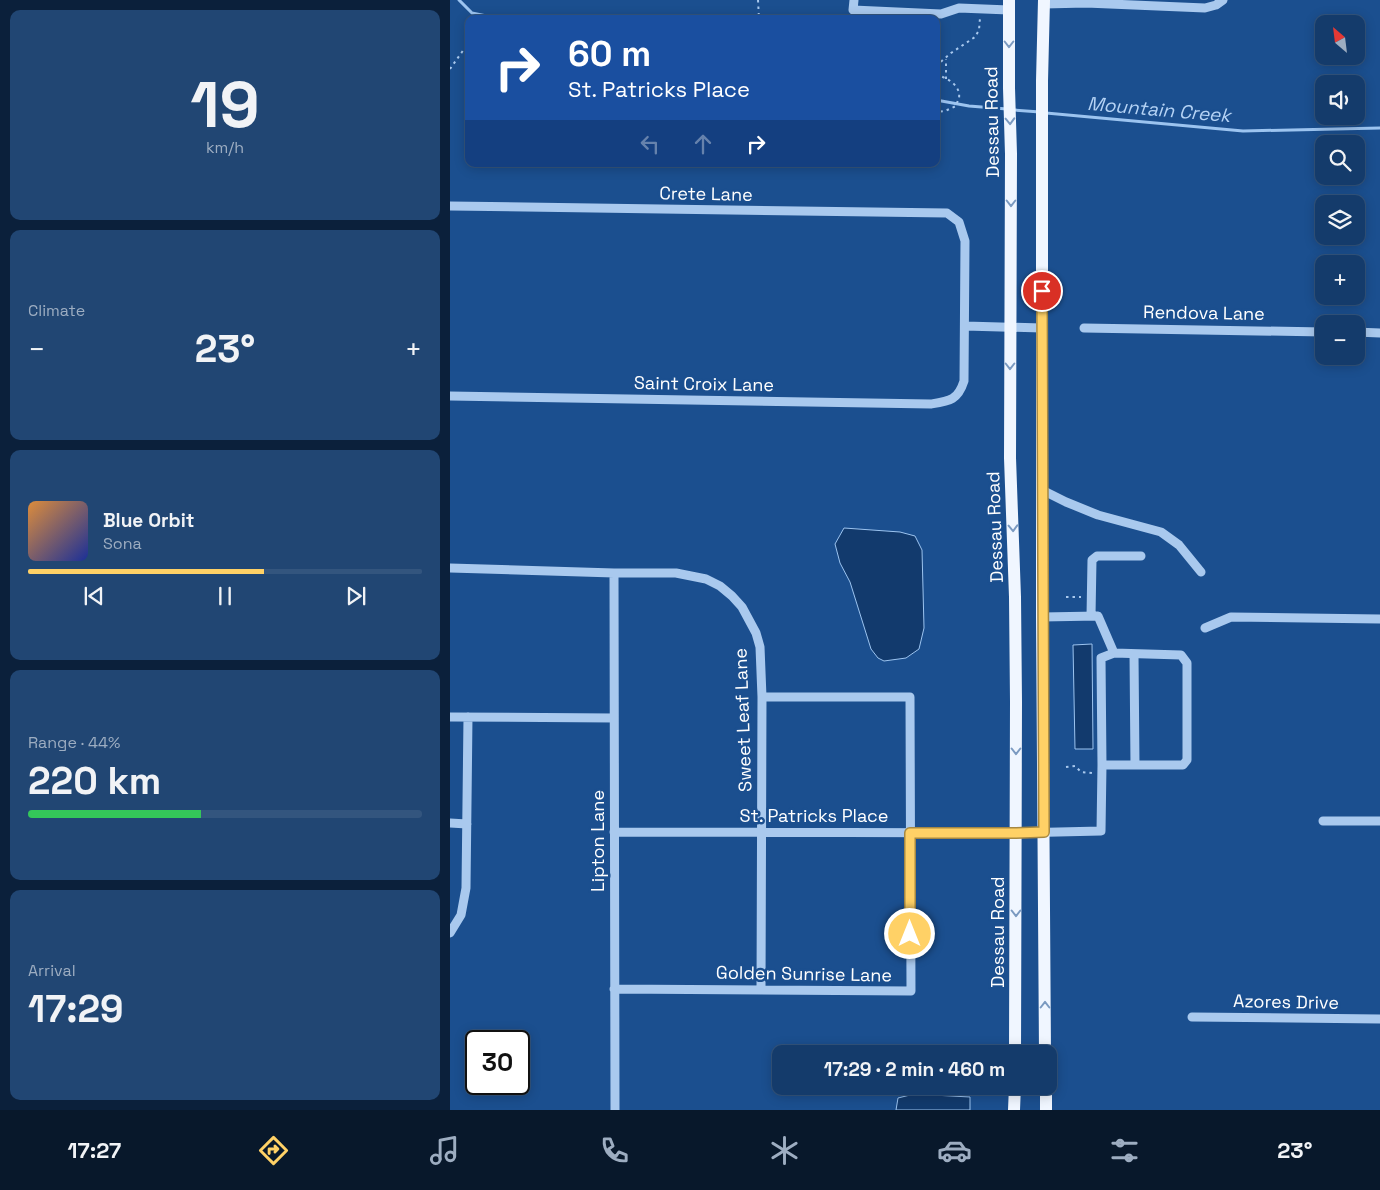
<!DOCTYPE html>
<meta charset="utf-8">
<style>
:root{--surface:#143b6b;--page:#214673;--text:#f1f3f6;--muted:#9dadc1;--line:#33557e;--accent:#ffd166}
body{margin:0;font-family:"Space Grotesk",sans-serif;background:var(--page);color:var(--text);height:100vh;display:flex;flex-direction:column;font-size:19px;white-space:nowrap}
*{box-sizing:border-box;margin:0}
p{font-size:16px;color:var(--muted)}
.icon{flex:none;width:28px;height:28px;fill:none;stroke:currentColor;stroke-width:2;stroke-linecap:round;stroke-linejoin:round}
.map{position:relative;flex:1;overflow:hidden}
.details{display:flex;flex-direction:column;gap:10px;padding:10px;background:#0b203b;width:450px}
.details>*{flex:none}
.guide{position:absolute;left:15px;top:15px;width:475px;height:152px;border-radius:10px;box-shadow:0 2px 12px #0003,0 0 0 1px var(--line);background:#1a4fa0;color:#fff;overflow:hidden}
.needle{width:32px;rotate:332deg}
.buttons{position:absolute;left:865px;top:15px;display:grid;gap:10px}
.buttons a{display:grid;place-items:center;width:50px;height:50px;border-radius:10px;background:var(--surface);box-shadow:0 2px 12px #0003,0 0 0 1px var(--line);font-size:25px}
.speed{position:absolute;left:15px;top:1030px;display:flex;gap:10px;font-size:25px;font-weight:700;text-align:center}
.speed>*{display:grid;place-content:center;width:65px;height:65px;border-radius:50%;background:var(--surface);box-shadow:0 2px 12px #0003,0 0 0 1px var(--line);line-height:1}
.speed .limit{border:2px solid #111;border-radius:8px;background:#fff;color:#111}
.pin{position:absolute;display:grid;place-items:center;width:42px;height:42px;color:#fff;margin:-21px;border:2px solid #fff;border-radius:50%;box-shadow:0 1px 5px #0007}
.me{position:absolute;width:55px;margin:-28px;rotate:0deg;stroke-linejoin:round;filter:drop-shadow(0 0 4px #0008)}
.turn{display:flex;align-items:center;gap:18px;height:105px;padding:0 20px;font-size:22px}
.turn .icon{width:65px;height:65px;stroke-width:2.5}
.turn b{display:block;font-size:35px;line-height:42px}
.lanes{display:flex;align-items:center;height:48px;padding:0 20px;background:#0003;justify-content:center;gap:25px;direction:ltr}
.lanes .off{opacity:.35}
.big{font-size:38px;font-weight:800;line-height:1.1}
.details .card{flex:1;display:flex;flex-direction:column;justify-content:center;gap:8px;min-width:0;padding:0 18px;border-radius:10px;background:var(--page)}
.details .dial{align-items:center;gap:0}
.dial b{font-size:65px;line-height:1}
.song{display:flex;align-items:center;gap:15px}
.cover{width:60px;height:60px;border-radius:8px;background:linear-gradient(135deg,hsl(30 70% 55%),hsl(230 70% 35%))}
.played{height:5px;border-radius:2px;background:linear-gradient(90deg,var(--accent) 60%,var(--line) 60%)}
.keys{display:flex;justify-content:space-around;direction:ltr}
.heat{display:flex;justify-content:space-between;align-items:center;font-size:28px;direction:ltr}
.charge{height:8px;border-radius:4px;background:linear-gradient(90deg,#34c759 44%,var(--line) 0)}
.trip{position:absolute;left:322px;top:1045px;width:285px;height:50px;border-radius:10px;background:var(--surface);box-shadow:0 2px 12px #0003,0 0 0 1px var(--line);font-weight:800;line-height:50px;text-align:center}
.tab-bar{display:flex;height:80px;justify-content:space-around;align-items:center;background:#08182b;color:var(--muted)}
.tab-bar .icon{width:35px;height:35px}
.tab-bar .selected{color:var(--accent)}
.tab-bar b{font-size:22px;color:var(--text)}
main{display:flex;flex:1;min-height:0}
.map>svg:first-child{display:block}
.water{fill:#123a6d;stroke:#9cc4f0}
.lines{fill:none;stroke-linecap:round;stroke-linejoin:round}
.stream{stroke:#9cc4f0;stroke-width:3}
.path{stroke:#a9c9ee;stroke-width:2;stroke-dasharray:2.5 4;stroke-linecap:butt}
.minor{stroke:#a9c9ee;stroke-width:9}
.major{stroke:#f0f6ff;stroke-width:12}
.oneway{stroke:#7b9ac1}
.route-casing{stroke:#a68842;stroke-width:12}
.route{stroke:#ffd166;stroke-width:9}
.labels{text-anchor:middle;stroke-width:5;stroke-linejoin:round;paint-order:stroke}
.street-label{font-size:18px;fill:#fff;stroke:#1b4f8f}
.water-label{font-size:19px;font-style:italic;fill:#b5d3f5;stroke:#1b4f8f}
</style>
<main>
<section class="details">
<div class="card dial"><b>19</b><p>km/h</p></div>
<div class="card"><p>Climate</p>
<div class="heat"><a>−</a><b class="big">23°</b><a>+</a></div>
</div>
<div class="card">
<div class="song"><i class="cover"></i><div><b>Blue Orbit</b><p>Sona</p></div></div>
<div class="played"></div>
<div class="keys"><svg class="icon" aria-label="previous" viewBox="0 0 24 24"><path d="M18 5L8 12l10 7zM5 5v14"/></svg><svg class="icon" aria-label="pause" viewBox="0 0 24 24"><path d="M8 5v14M16 5v14"/></svg><svg class="icon" aria-label="next" viewBox="0 0 24 24"><path d="M6 5l10 7-10 7zM19 5v14"/></svg></div>
</div>
<div class="card"><p>Range · 44%</p><b class="big">220 km</b><div class="charge"></div></div>
<div class="card"><p>Arrival</p><b class="big">17:29</b></div>
</section>
<div class="map">
<svg width="930" height="1110" viewBox="0 0 930 1110">
<rect width="100%" height="100%" fill="#1b4f8f"/>
<path class="water" d="M394,528l56,4 15,4 7,14 2,78 -5,21 -13,9 -22,3 -6,-3 -7,-9 -21,-67 -10,-19 -5,-19z
M642,644l1,105h-18l-2,-104z
M464,1094l56,3v13h-74l2,-12z"/>
<g class="lines">
<path class="stream" d="M9,0l13,13 29,6
M486,100l33,6 38,3
M564,110l26,2
M596,113l197,18 137,-3"/>
<path class="path" d="M308,0l1,19
M486,66l15,-13 24,-16 4,-7 1,-12
M0,69l19,-27
M486,75c10,2 25,10 23,23 -1,2 -2,5 -3,8l-11,5 -9,1
M496,79v-20
M616,597h15
M616,767l9,-1 6,6 11,1"/>
<path class="minor" d="M404,0l-1,10 88,4 18,-6 50,2
M594,4l42,-1 119,5 11,-3 7,-5
M0,206l497,7 12,9 6,19 -1,140c-6,19 -14,20 -33,23l-481,-8
M515,326l77,2
M634,328l240,4
M906,332l24,1
M592,490l24,12 32,13 63,17 18,13 22,27
M0,568l164,5h62l30,6 14,7 12,10 10,11 14,26 4,14 2,50 -1,293
M164,573l1,537
M641,616l1,-56 5,-4h44
M755,628l26,-11 149,2
M684,654l1,111
M0,717l164,1
M652,765l-1,-107 13,-5
M873,821h57
M0,823l17,1
M164,832l402,1 85,-2 1,-66h81l4,-5v-97l-6,-8 -67,-2 -16,-37 -56,1
M0,933l11,-18 5,-27 2,-171
M164,989l297,2 -1,-294h-148
M742,1017l188,2"/>
<path class="major" d="M559,0v88l2,66 -1,304 5,139 1,105 -1,352
M594,0l-2,81v536l3,437
M596,1086v24
M564,1110l1,-24"/>
</g>
<defs><path id="oneway-chevron" d="M-2-3.5L2.5 0L-2 3.5" fill="none" stroke-width="1.6" stroke-linecap="round" stroke-linejoin="round" transform="scale(1.25)"/></defs>
<g class="oneway">
<use href="#oneway-chevron" transform="translate(559 44) rotate(90)"/>
<use href="#oneway-chevron" transform="translate(560 121) rotate(88)"/>
<use href="#oneway-chevron" transform="translate(561 203) rotate(90)"/>
<use href="#oneway-chevron" transform="translate(560 366) rotate(90)"/>
<use href="#oneway-chevron" transform="translate(563 528) rotate(88)"/>
<use href="#oneway-chevron" transform="translate(566 751) rotate(90)"/>
<use href="#oneway-chevron" transform="translate(566 913) rotate(90)"/>
<use href="#oneway-chevron" transform="translate(595 1005) rotate(-90)"/>
</g>
<g class="lines">
<g class="route-casing">
<path id="route" d="M460,934v-101h106l28,-1 -2,-541"/>
</g>
<use href="#route" class="route"/>
</g>
<g class="labels">
<g class="street-label">
<text transform="translate(542 122) rotate(-91)" y="6">Dessau Road</text>
<text transform="translate(256 194) rotate(1)" y="6">Crete Lane</text>
<text transform="translate(754 313) rotate(1)" y="6">Rendova Lane</text>
<text transform="translate(254 384) rotate(1)" y="6">Saint Croix Lane</text>
<text transform="translate(545 527) rotate(-92)" y="6">Dessau Road</text>
<text transform="translate(293 720) rotate(-92)" y="6">Sweet Leaf Lane</text>
<text x="364" y="822">St. Patricks Place</text>
<text transform="translate(148 841) rotate(-90)" y="6">Lipton Lane</text>
<text transform="translate(548 932) rotate(-90)" y="6">Dessau Road</text>
<text transform="translate(354 974) rotate(1)" y="6">Golden Sunrise Lane</text>
<text transform="translate(836 1002) rotate(1)" y="6">Azores Drive</text>
</g>
<g class="water-label">
<text transform="translate(709 109) rotate(5)" y="7">Mountain Creek</text>
</g>
</g>
</svg>
<div class="buttons">
<a><svg class="needle" viewBox="-14 -14 28 28"><path d="M0-13l5 13h-10z" fill="#e53935"/><path d="M0 13l5-13h-10z" fill="#9dadc1"/></svg></a>
<a><svg class="icon" aria-label="sound" viewBox="0 0 24 24"><path d="M4 9h4l5-4v14l-5-4H4zM17 9q2 3 0 6"/></svg></a>
<a><svg class="icon" aria-label="search" viewBox="0 0 24 24"><circle cx="10" cy="10" r="6"/><path d="M15 15l6 6"/></svg></a>
<a><svg class="icon" aria-label="layers" viewBox="0 0 24 24"><path d="M12 4l9 5-9 5-9-5zM3 14l9 5 9-5"/></svg></a>
<a>+</a>
<a>−</a>
</div>
<div class="speed"><div class="limit">30</div></div>
<div class="pin" style="left:592px;top:291px;background:#d93025"><svg class="icon" aria-label="arrive" viewBox="0 0 24 24"><path d="M6 21V4h12l-3 4 3 4H6"/></svg></div>
<svg class="me" style="left:460px;top:934px" viewBox="-20 -20 40 40"><circle r="17" fill="#ffd166" stroke="#fff" stroke-width="3"/><path d="M0-11L8 9 0 5-8 9z" fill="#fff"/></svg>
<div class="trip">17:29 · 2 min · 460 m</div>
<div class="guide">
<div class="turn"><svg class="icon" aria-label="right" viewBox="0 0 24 24"><path d="M7 20v-9h11M14 6l5 5-5 5"/></svg><div><b>60 m</b>St. Patricks Place</div></div>
<div class="lanes"><svg class="icon off" aria-label="left" viewBox="0 0 24 24"><path d="M17 20v-9H6M10 6l-5 5 5 5"/></svg><svg class="icon off" aria-label="ahead" viewBox="0 0 24 24"><path d="M12 20V5M6 11l6-6 6 6"/></svg><svg class="icon" aria-label="right" viewBox="0 0 24 24"><path d="M7 20v-9h11M14 6l5 5-5 5"/></svg></div>
</div>
</div>
</main>
<nav class="tab-bar">
<b>17:27</b>
<svg class="icon selected" aria-label="directions" viewBox="0 0 24 24"><path d="M12 3l9 9-9 9-9-9zM9 14v-3h6M13 9l2 2-2 2"/></svg>
<svg class="icon" aria-label="music" viewBox="0 0 24 24"><path d="M9 18V5l10-2v13"/><circle cx="6" cy="18" r="3"/><circle cx="16" cy="16" r="3"/></svg>
<svg class="icon" aria-label="phone" viewBox="0 0 24 24"><path d="M5 4h4l2 5-3 2q2 4 5 5l2-3 5 2v4C11 20 4 13 5 4z"/></svg>
<svg class="icon" aria-label="climate" viewBox="0 0 24 24"><path d="M12 3v18M4 7l16 10M4 17L20 7"/></svg>
<svg class="icon" aria-label="car" viewBox="0 0 24 24"><path d="M5 17H2v-5l4-1 3-4h7l3 4 3 1v5h-3M9 17h6M6 11h13"/><circle cx="7" cy="17" r="2"/><circle cx="17" cy="17" r="2"/></svg>
<svg class="icon" aria-label="filters" viewBox="0 0 24 24"><path d="M4 7h16M4 17h16"/><circle cx="9" cy="7" r="2"/><circle cx="15" cy="17" r="2"/></svg>
<b>23°</b>
</nav>
